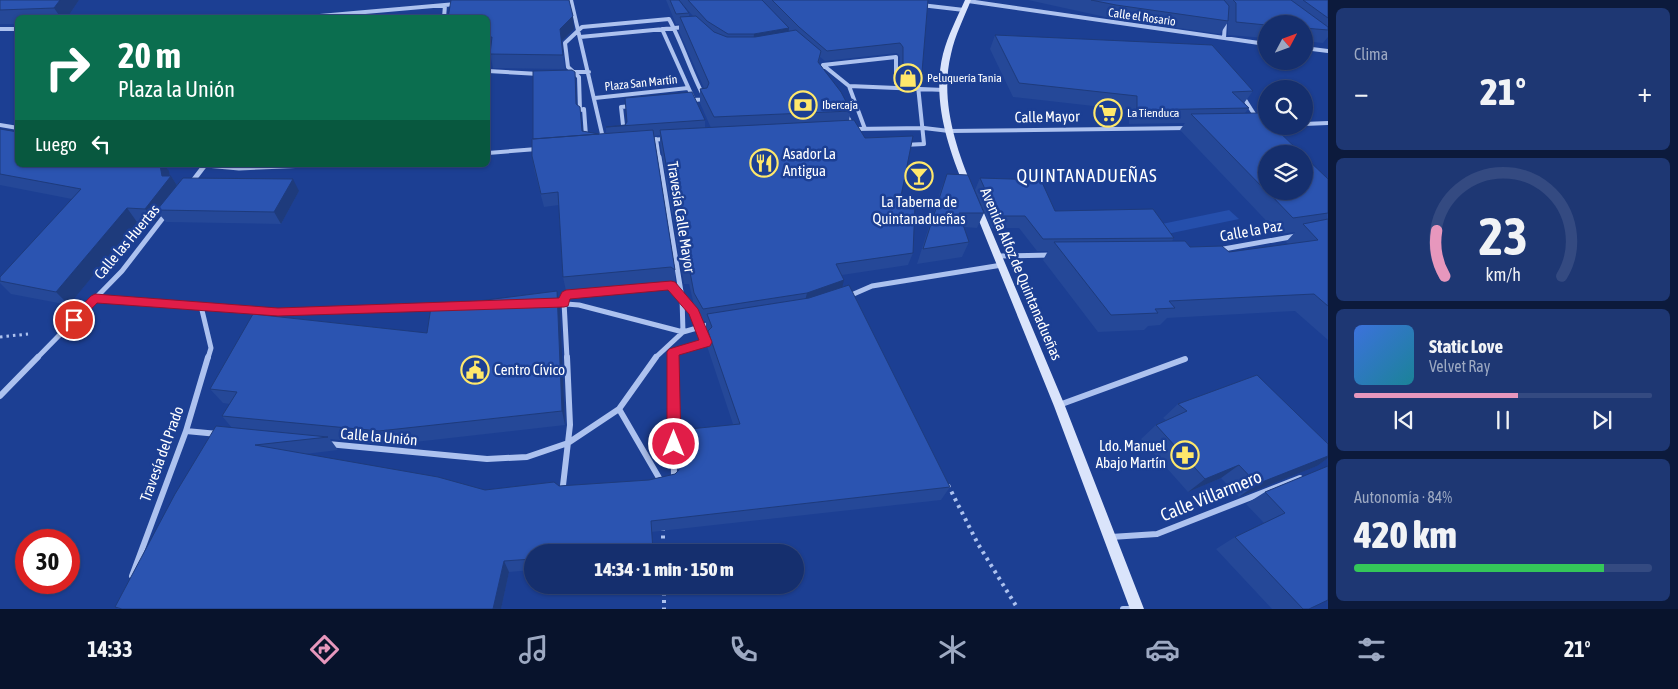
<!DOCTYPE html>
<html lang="es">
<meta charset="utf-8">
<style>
:root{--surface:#152f6e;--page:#1e3773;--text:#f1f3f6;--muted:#9da9c2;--line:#344a81;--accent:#e797bd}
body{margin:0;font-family:"Asap Condensed",sans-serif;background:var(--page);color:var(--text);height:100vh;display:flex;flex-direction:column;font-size:19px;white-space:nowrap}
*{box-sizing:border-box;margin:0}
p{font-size:16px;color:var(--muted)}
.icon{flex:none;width:28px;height:28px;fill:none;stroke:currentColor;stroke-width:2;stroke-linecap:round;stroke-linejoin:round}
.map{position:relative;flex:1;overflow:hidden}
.drawer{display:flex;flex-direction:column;gap:8px;padding:8px;background:#0c1a3c;width:350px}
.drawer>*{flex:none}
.hud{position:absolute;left:15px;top:15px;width:475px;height:152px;border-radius:8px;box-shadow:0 1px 4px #0004,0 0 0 1px var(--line);background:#0b6e4f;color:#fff;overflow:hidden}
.needle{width:32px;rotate:49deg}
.tools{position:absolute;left:1258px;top:15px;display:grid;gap:10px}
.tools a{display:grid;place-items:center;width:55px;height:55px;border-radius:50%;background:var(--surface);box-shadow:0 1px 4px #0004,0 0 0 1px var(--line);font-size:25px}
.speed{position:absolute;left:15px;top:529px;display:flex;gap:10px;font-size:25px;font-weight:700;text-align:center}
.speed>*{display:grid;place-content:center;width:65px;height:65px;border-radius:50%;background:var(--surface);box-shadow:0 1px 4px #0004,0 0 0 1px var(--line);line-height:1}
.speed .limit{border:8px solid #d22;background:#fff;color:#111}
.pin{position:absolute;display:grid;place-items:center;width:42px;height:42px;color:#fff;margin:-21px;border:2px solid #fff;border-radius:50%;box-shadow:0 1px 5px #0007}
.me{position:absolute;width:55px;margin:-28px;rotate:0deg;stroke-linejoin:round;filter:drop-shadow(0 0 4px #0008)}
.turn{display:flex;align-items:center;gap:18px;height:105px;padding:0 20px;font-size:22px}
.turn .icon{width:65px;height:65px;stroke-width:2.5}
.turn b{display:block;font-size:35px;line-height:42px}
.then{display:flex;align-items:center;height:48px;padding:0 20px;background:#0003;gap:10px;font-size:19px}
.big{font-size:38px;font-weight:800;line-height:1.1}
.drawer .tile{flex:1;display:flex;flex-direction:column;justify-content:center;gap:8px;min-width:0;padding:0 18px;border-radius:8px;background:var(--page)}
.drawer .dial{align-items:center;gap:0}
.dial svg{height:130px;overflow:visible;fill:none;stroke:var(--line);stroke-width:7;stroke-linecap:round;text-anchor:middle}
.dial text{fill:var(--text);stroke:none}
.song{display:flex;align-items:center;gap:15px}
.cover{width:60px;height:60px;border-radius:8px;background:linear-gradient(135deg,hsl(220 70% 55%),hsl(190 70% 35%))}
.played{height:5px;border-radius:2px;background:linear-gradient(90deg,var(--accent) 55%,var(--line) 55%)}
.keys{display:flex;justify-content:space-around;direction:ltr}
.heat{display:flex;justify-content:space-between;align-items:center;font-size:28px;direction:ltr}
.charge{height:8px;border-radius:4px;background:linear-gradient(90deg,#34c759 84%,var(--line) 0)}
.trip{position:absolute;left:524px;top:544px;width:280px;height:50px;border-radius:25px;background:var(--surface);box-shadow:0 1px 4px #0004,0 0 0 1px var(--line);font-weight:800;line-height:50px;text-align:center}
.menu{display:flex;height:80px;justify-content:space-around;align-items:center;background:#08132c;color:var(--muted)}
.menu .icon{width:35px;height:35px}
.menu .selected{color:var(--accent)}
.menu b{font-size:22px;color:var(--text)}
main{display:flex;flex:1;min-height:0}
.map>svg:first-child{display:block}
.green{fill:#254fac}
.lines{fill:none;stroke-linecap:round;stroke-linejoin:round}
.path-far1{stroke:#adc2ef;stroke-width:3;stroke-dasharray:2.5 4;stroke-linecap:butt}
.path{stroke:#adc2ef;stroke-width:4;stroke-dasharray:3 4.5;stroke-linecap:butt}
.street-far2{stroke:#adc2ef;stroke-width:4}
.street-far1{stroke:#adc2ef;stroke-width:5}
.street{stroke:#adc2ef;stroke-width:6}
.secondary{fill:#dae4fb;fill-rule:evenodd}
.wall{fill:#254898}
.shaded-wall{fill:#1e3b7c}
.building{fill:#2b54b1;stroke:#1e3b7c}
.route{fill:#e11d48;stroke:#92132f}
.labels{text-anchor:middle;stroke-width:5;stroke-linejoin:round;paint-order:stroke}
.far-street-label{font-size:12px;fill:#fff;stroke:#1c3f93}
.far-poi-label{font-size:12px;fill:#fff;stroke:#1c3f93;text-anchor:start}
.street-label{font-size:15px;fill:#fff;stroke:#1c3f93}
.poi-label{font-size:15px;fill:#fff;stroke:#1c3f93;text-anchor:start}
.quarter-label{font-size:18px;letter-spacing:1px;fill:#fff;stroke:#1c3f93}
.near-street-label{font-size:18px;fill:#fff;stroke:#1c3f93}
</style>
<main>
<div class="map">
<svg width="1328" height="609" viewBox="0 0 1328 609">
<rect width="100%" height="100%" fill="#1c3f93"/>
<path class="green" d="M1229,210l10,9 -72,15 -10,-9z"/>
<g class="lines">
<path class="path-far1" d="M0,337l28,-3"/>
<path class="path" d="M948,485l30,59 40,65
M663,528v24
M664,585v24"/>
<path class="street-far2" d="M571,0l32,138
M968,1l298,43
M921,5l43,5
M297,18l159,-14
M444,18l1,-13
M669,19c14,26 22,54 36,80l-84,8 3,27 -38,2 -2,-27 -4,1 -1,-33 -11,-10 -3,-24 17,-16z
M0,29h18
M662,29l31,69
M580,37l105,-10
M1224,38l1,-16
M1304,48l24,3
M896,57v26l22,3 6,58 -61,3 -22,-43 -22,-30 4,-9z
M823,65l26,21 16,43
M488,71l51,3
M573,72h16
M849,86l95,4
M1242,95l14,22
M595,98l93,-10
M1304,124l24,-1
M0,125l18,3
M854,129l70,-1 25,3 239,-3
M656,139l3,20
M647,140l19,-1
M488,153l49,-4"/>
<path class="street-far1" d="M659,157l23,141 1,34
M206,165l33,3 68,-3
M192,182l13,-17
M1218,250l78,-14
M998,256l54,-1
M849,296l23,-10 130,-21
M95,299l183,13 164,-5
M553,303l26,2 104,27
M201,306l10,42 -3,10
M37,358l85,-87 44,-57
M567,358l-3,-56 2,-7 105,-10 23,27 12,30 -33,10v6
M655,358l28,-26 28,-8"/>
<path class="street" d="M567,357l3,68 -8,69 86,-6 26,-8 -1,-123
M0,396l38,-39
M1059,405l126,-46
M619,409l43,74
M186,431l32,3
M328,444l159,15 40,-2 41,-14 51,-34 37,-52
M1111,537l46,-3 143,-56
M132,576l54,-145 22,-74
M1123,609h12"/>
<path class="secondary" d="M965,0h6c-7,18 -16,35 -20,54 -11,44 4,92 21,132l-4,3 -4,-3c-17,-41 -32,-88 -21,-132 5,-19 14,-36 22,-54z
M977,203l4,3 84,200 79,203h-14l-76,-203 -81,-200z"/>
</g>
<path class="wall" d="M0,0h79l-12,18h-49v6h-18z
M666,0h13l10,13v3h4l-14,-16h249l-6,72 -4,10 -18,-2v-23l-3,-4 -72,8 -5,-4 -1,6 32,48 -2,9 51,81 13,52 -5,12 -66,10v12l108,200 -9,13 -290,32 2,20h-121v18l-23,2 -8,37h-383l-3,-2 117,-179 -10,-12 8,-12 -7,-1 -13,-14 217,-56 133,-26 5,118 -177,20 -58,-6 8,11 -33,4 180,36 74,-4 90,-6 26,-6 58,-50 -26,-78 1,-10 -2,-6v-9h-4l-8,-16 -5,-21h-5l-24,-141v-8l-6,1 21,134v13l-4,-2 -105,10 -3,-14 -4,-72 -15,2 -10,-38 -2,-13 1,-17 42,-67 1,32 6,27 17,3h7v-7l19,-2 2,-2 -2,-25 80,22v8h6l-11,-25v-14l4,-1 -25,-57v-7h-3z
M1028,0h300v37l-5,6 -19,-2v-17h-38v14l-38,-3v-13l-8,12 -110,-16z
M488,18l86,11 -12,13 3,27 -72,-1 -3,-14v-3h-2z
M995,35l258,56 -9,12 5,5 -4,5 21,41v37h38l24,-12v161l-33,-29 -128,7 -7,7 -12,1 -4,4 -46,2 -55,-72 5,-9h-11l-18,-23h-28l-16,-38 5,-12 75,33 119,27 -2,3 18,6 39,5 59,-8 -2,-2 9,-10 -16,2 -99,-104 5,-7 -56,1v-14l-116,-13 -23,-48z
M0,129l169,42v5h2l6,9 122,6 -18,33 -115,-2 -6,-7 -5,7h-18l-68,83 -58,-11 -11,-11v-6l72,-78 -72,-14z
M947,174l37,39 -7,15 -13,-1 5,15 -7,15 -45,7 24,-75z
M1178,404l150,40v14l-11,8 -78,31 -18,-19 -33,14 -47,-53 15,-14 10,-5 -3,-2z
M1328,466l-19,143h-37l-56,-60 19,-12 29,-14 -18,-19 19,-12z"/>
<path class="shaded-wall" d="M60,0h19l-12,18h-6l-7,-10z
M573,16l1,13 -13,13 -1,-13z
M789,28l-1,10 -35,6 1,-10z
M160,165h4l5,6 1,7 1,-2 9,14 -23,20 3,5 -5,7 -10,-13z
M293,179l6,12 -18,33 -7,-12z
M127,208l10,14 -68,83 -13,-13z
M844,280l-3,12 -37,13 3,-12z
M557,291l3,16 5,118 -3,-14z
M1328,456v2l-11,8 -78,31 18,-13z
M1239,465l-18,13 -33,14 17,-13z
M504,561l5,11 -8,37h-8z"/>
<path class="building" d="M0,0h60l-6,8 -54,2z
M451,0h118l4,16 -13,13 3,26 -73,-1 2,-17h-4v-19h-40z
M670,0h9l10,13 -13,1z
M688,0h74l27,28 -35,6h-26l-21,-13z
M772,0h156l-6,72 -19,-2v-23l-3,-4 -73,8 -28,-24z
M1091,0h133l5,6 -1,15 -112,-16z
M1233,0h58l37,27v3l-24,-2v-4h-38v1l-30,-3v-19z
M1303,0h25v18z
M696,16l18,16 13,5h28l41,-7 25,21 -3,11 23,30 10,19 -137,6 -14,-28 7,-1 2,-5 -29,-66z
M995,35l217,10 41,46 -21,1 17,16 -112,2v-14l-118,-13z
M572,70l3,2 1,32 4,3 2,24 17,3 -66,5v-68z
M692,92l13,28 -99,7 19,-2 2,-3 -2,-24z
M1258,113l8,7v6h7l29,28h-36v37l-75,-77z
M854,120l11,18 48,-2 -13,65 15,4 -2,48 -77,11 8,16 -37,13 -104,16 -9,-16 -4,-21h-5l-25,-142z
M0,129l18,3v33h142l2,11h9l-26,33 -18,-1 -71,84 -56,-11v-4l81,-88 -81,-15z
M653,130l22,140 -4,-3 -108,10 -5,-85 -17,2 -9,-38v-17z
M1304,156l24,23v34l-35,5 -26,-27h37z
M947,174l21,1 16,38h-25l10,29 -46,7z
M183,178l110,1 -19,33 -117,-2z
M980,178l61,2 14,31 98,-2 21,29 -131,1 -18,-23h-28z
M1328,219v87l-14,-12 -145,7 6,7 -20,1 3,4 -47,2 -57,-73 131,-1 5,6 32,-1 7,6 89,-12 -15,-16z
M849,285l101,202 -299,34 2,30 -28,1h-93v7l-28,2 -11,48h-371l-7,-2 60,-113 41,-68 112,11 -73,8 183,32 47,13 69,-8 5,4 90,-6 26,-6 4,-4v-40l61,-6 -32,-93 4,-4 -5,-13 102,-16z
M557,291l5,120 -183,20 -157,-15 15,-24 -27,-3 43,-75 174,19 4,-26z
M1257,375l71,69v12l-71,28 -18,-19 -34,14 -49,-54 31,-14 -9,-7z
M1328,466v134l-19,9h-6l-68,-72 50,-24 -20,-21z"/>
<path class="route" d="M671,281l4,1 23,27 14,33 -2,4 -31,9 2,89 -2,4 -5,2 -5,-2 -2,-4v-92l2,-3 30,-9 -10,-26 -21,-24 -98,9 -2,7 -4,1 -286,9 -181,-13 -19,20h-8l-2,-3 23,-24 4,-2 183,14 281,-10 3,-6 4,-2z"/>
<defs>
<g id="shop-ring" transform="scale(1.4375)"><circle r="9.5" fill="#1c3f93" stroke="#ffe86b" stroke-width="1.5"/><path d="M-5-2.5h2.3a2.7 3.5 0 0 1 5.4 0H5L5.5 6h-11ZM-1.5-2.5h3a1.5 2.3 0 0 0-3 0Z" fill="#ffe86b"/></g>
<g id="bank-ring" transform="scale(1.4375)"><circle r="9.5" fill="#1c3f93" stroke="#ffe86b" stroke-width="1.5"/><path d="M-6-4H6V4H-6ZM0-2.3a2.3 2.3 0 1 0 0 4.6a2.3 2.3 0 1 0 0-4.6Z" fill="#ffe86b"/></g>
<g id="supermarket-ring" transform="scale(1.4375)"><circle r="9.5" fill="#1c3f93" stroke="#ffe86b" stroke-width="1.5"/><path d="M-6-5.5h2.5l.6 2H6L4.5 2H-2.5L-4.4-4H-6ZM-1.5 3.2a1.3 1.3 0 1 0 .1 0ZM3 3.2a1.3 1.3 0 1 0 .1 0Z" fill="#ffe86b"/></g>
<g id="restaurant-ring" transform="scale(1.4375)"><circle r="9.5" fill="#1c3f93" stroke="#ffe86b" stroke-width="1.5"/><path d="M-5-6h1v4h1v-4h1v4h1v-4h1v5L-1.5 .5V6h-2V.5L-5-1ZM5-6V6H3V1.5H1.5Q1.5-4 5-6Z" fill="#ffe86b"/></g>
<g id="bar-ring" transform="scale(1.4375)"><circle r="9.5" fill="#1c3f93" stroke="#ffe86b" stroke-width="1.5"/><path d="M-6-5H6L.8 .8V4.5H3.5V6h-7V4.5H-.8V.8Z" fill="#ffe86b"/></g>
<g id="civic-ring" transform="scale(1.4375)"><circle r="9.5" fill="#1c3f93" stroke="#ffe86b" stroke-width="1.5"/><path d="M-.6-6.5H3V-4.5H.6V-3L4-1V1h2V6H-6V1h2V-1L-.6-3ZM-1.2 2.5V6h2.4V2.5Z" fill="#ffe86b"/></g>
<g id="pharmacy-ring" transform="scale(1.4375)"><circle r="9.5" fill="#1c3f93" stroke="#ffe86b" stroke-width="1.5"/><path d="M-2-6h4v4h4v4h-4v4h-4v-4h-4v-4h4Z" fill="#ffe86b"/></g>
</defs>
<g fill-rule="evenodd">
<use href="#shop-ring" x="908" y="78"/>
<use href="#bank-ring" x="803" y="105"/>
<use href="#supermarket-ring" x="1108" y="113"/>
<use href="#restaurant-ring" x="764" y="163"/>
<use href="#bar-ring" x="919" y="176"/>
<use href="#civic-ring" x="475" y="370"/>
<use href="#pharmacy-ring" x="1185" y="455"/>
</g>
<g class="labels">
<g class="far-street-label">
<text transform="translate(1142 17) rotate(8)" y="4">Calle el Rosario</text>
<text transform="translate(641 83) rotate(-6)" y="4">Plaza San Martín</text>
</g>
<g class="far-poi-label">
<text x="927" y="82">Peluquería Tania</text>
<text x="822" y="109">Ibercaja</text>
<text x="1127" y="117">La Tienduca</text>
</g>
<g class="street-label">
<text transform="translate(1047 117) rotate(-1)" y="5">Calle Mayor</text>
<text transform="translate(681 217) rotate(81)" y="5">Travesía Calle Mayor</text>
<text transform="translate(1251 231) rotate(-10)" y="5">Calle la Paz</text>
<text transform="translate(127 242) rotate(-50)" y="5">Calle las Huertas</text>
<text transform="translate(1021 274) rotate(67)" y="5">Avenida Alfoz de Quintanadueñas</text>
<text transform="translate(379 437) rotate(5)" y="5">Calle la Unión</text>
<text transform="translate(162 454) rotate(-70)" y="5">Travesía del Prado</text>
</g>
<g class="poi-label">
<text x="783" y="159">Asador La<tspan x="783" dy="17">Antigua</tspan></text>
<text x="919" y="207" text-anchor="middle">La Taberna de<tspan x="919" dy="17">Quintanadueñas</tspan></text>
<text x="494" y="375">Centro Cívico</text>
<text x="1166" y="451" text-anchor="end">Ldo. Manuel<tspan x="1166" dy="17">Abajo Martín</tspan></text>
</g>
<g class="quarter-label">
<text x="1087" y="182">QUINTANADUEÑAS</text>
</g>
<g class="near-street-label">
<text transform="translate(1211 496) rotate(-22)" y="6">Calle Villarmero</text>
</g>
</g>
</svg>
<div class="tools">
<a><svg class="needle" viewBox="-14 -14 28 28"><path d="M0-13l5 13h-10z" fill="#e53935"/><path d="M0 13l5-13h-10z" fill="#9da9c2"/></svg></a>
<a><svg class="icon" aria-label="search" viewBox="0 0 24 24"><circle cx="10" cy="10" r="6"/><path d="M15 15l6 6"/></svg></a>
<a><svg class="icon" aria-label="layers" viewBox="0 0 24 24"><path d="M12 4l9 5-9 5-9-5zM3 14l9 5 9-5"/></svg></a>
</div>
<div class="speed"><div class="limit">30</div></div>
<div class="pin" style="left:74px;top:320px;background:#d93025"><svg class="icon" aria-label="arrive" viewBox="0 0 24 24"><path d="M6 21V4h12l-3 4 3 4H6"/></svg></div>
<svg class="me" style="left:674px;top:444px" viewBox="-20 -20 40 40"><circle r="17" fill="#e11d48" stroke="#fff" stroke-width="3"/><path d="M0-11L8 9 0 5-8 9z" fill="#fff"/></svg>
<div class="trip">14:34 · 1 min · 150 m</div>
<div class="hud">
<div class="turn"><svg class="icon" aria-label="right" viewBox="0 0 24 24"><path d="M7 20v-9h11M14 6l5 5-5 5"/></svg><div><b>20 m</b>Plaza la Unión</div></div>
<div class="then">Luego<svg class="icon" aria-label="left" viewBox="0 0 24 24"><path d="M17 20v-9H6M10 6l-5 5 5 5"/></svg></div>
</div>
</div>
<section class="drawer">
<div class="tile"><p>Clima</p>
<div class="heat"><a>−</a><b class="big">21°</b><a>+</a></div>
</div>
<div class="tile dial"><svg viewBox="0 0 100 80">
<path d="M14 69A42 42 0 1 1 86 69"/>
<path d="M14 69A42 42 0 0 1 9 41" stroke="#e797bd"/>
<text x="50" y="56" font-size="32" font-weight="700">23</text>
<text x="50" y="72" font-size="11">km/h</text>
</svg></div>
<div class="tile">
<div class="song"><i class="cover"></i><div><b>Static Love</b><p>Velvet Ray</p></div></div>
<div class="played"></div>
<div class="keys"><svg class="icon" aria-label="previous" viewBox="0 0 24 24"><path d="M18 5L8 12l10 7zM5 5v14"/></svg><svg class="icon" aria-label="pause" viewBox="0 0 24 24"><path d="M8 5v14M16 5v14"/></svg><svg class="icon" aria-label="next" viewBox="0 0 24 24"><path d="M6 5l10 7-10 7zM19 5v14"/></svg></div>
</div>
<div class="tile"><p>Autonomía · 84%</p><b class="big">420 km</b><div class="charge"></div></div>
</section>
</main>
<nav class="menu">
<b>14:33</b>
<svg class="icon selected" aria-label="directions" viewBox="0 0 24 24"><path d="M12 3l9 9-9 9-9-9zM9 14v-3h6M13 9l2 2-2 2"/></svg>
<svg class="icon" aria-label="music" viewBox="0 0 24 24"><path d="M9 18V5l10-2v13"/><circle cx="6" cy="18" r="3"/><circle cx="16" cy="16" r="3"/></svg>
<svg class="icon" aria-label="phone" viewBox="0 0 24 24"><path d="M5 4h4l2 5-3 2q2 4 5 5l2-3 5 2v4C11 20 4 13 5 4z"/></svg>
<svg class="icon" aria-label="climate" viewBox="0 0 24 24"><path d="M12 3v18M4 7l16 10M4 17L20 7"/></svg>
<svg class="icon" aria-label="car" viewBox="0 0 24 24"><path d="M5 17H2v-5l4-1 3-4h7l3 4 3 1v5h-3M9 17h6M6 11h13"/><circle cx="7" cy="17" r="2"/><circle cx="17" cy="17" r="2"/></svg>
<svg class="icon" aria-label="filters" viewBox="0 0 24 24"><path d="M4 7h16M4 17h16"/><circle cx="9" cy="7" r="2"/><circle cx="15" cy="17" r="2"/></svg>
<b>21°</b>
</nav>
